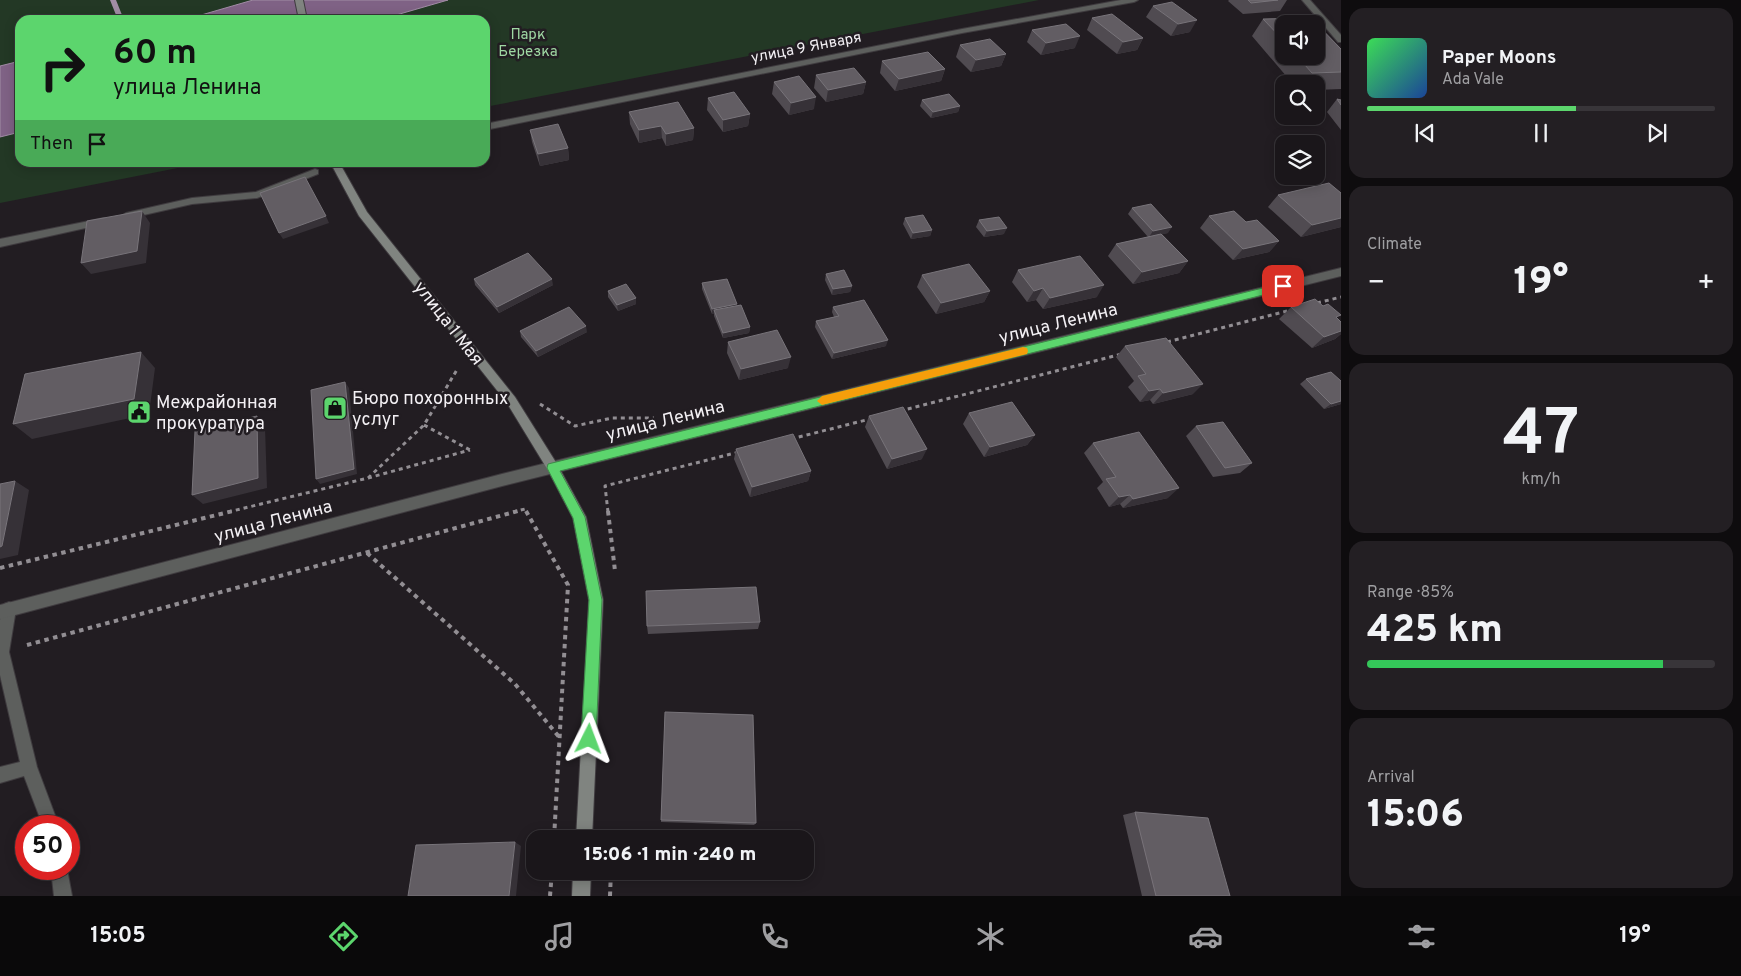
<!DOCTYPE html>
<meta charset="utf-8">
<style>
:root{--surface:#1a161a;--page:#231f23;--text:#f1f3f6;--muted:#9f9fa2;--line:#383539;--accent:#5cd56d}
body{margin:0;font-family:Overpass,sans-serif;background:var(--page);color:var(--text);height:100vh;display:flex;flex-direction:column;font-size:19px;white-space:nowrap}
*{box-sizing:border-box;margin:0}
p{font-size:16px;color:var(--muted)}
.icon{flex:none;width:28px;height:28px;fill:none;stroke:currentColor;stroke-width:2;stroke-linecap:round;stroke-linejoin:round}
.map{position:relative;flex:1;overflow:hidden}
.details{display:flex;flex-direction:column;gap:8px;padding:8px;background:#0e0c0e;width:400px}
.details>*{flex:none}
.guide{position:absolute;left:15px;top:15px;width:475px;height:152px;border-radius:15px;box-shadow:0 2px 12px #0003,0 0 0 1px var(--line);background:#5cd56d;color:#111;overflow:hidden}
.tools{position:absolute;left:1275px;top:15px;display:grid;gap:10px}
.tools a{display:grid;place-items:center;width:50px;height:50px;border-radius:10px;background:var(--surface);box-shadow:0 2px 12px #0003,0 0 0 1px var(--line);font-size:25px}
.speed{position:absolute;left:15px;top:815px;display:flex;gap:10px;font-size:25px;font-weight:700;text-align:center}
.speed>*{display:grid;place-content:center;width:65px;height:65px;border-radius:50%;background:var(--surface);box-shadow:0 2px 12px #0003,0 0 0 1px var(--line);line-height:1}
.speed .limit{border:8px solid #d22;background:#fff;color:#111}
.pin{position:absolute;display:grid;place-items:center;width:42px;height:42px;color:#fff;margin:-21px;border-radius:10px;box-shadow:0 2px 8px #0006}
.me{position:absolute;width:55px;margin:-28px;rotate:3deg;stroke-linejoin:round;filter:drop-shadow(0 0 4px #0008)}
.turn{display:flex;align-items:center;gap:18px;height:105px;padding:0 15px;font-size:22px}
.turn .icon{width:65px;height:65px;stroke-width:2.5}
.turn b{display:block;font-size:35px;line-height:42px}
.then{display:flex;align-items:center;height:48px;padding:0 15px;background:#0003;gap:10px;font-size:19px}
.big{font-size:38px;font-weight:800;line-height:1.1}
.details .tile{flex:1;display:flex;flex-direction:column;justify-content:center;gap:8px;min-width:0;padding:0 18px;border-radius:15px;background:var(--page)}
.details .dial{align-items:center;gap:0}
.dial b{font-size:65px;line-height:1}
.song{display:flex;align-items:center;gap:15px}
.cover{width:60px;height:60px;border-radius:8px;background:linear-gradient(135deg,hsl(130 70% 55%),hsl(220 70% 35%))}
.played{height:5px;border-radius:2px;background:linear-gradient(90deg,var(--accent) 60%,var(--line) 60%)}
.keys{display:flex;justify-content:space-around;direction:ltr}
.heat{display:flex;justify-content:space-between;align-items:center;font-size:28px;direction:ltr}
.charge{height:8px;border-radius:4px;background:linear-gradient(90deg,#34c759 85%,var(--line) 0)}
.trip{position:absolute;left:526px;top:830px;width:288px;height:50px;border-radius:15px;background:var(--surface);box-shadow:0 2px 12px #0003,0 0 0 1px var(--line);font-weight:800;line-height:50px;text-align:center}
.menu{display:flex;height:80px;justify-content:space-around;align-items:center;background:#0a090a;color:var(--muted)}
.menu .icon{width:35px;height:35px}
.menu .current{color:var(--accent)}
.menu b{font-size:22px;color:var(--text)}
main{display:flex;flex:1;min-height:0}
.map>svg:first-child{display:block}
.green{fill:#233825}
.water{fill:#7f6285;stroke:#a28da6}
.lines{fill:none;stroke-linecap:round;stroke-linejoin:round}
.stream{fill:#a28da6;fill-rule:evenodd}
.lane-casing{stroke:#3f3b3f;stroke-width:2}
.street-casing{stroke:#3f3b3f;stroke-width:2}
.secondary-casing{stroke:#3f3b3f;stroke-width:2}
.path-far1{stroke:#928e93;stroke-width:3;stroke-dasharray:4 4;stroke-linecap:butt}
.path{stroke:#928e93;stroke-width:4;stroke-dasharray:4.5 4.5;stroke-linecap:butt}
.lane{fill:#5d5f5d;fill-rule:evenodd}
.street{fill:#5d5f5d;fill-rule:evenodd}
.secondary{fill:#808480;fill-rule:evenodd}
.wall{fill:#504b51;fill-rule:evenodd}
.shaded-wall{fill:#363137}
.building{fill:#625d63;stroke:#78747a}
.route{fill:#5cd56d;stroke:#3c8a47}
.slow{fill:#f59e0b}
.labels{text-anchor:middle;stroke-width:5;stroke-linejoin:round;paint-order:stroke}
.far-park-label{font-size:15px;fill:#9fd8a3;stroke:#221d22}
.far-street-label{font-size:15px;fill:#f3f0f4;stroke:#221d22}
.street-label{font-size:18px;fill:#f3f0f4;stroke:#221d22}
.poi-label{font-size:18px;fill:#f3f0f4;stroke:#221d22;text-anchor:start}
</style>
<main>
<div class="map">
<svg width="1341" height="896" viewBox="0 0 1341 896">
<rect width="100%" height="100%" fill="#221d22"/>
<path class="green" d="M0,0h253l-69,20h-164v41l-20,5z
M448,0h591l-554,107v-87h-106z
M20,132v30l183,1 -203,40v-66z"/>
<path class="water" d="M253,0h195l-69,20h-195z
M20,61v71l-20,5v-71z"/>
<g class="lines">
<path class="stream" d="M110,0h6l8,20h-6z"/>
<g class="lane-casing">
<path id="lane" d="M9,602l5,2 2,5 -7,43 28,115 22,59h-16l-19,-50 -24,7v-16l20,-5 -20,-87v-55l4,-16z
M51,869h16l5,27h-18z"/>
</g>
<g class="street-casing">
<path id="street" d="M1121,0h17l-4,2 -172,31 -477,97v-6l477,-95z
M1302,0h8l31,35v7h-3z
M315,169l3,1v4l-61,24 -65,6 -66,15 -5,-3 5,-3 66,-15 64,-6z
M104,218l5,3 -1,2 -108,24v-8z
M1341,268v8l-839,210 -502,133v-14l502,-131z"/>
</g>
<g class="secondary-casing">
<path id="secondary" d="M295,0h8l4,20h-8z
M330,162h9l28,50 148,185 42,67 29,53 17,83 -11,239h-16l13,-239 -16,-82 -24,-46 -42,-69 -148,-187z
M573,871h18l-1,25h-18z"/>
</g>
<path class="path-far1" d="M1317,303l24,-6
M1167,342l124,-32
M540,404l35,22 37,-8h42
M900,411l222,-57
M424,425l46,25
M791,439l79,-20
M368,478l56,-53 34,-57
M228,512l140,-34 102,-28
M513,512l12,-3 2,3
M608,512l-3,-26 134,-34"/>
<path class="path" d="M526,511l42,74 -14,254
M608,511l7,60
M367,553l148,131 45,54
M0,568l233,-57
M27,645l491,-134
M550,896l2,-25
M610,896l1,-25"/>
<use href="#lane" class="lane"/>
<use href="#street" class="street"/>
<use href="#secondary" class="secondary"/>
</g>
<path class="wall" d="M1229,0h58l-7,11 -37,3 -15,-13z
M1153,6l37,26 -19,4 -25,-19z
M1092,18l51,20 -6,12 -20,4 -30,-24z
M1311,18l30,31v40l-25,1v-6h-23l-41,-48 11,-17zM1284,24h32v32h-32z
M1032,30l43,18 -34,7 -14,-13z
M960,45l46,9 -5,12 -30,6 -15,-15z
M882,61l63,8 -4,12 -46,10 -15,-18z
M816,75l50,7 -3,12 -37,8 -12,-14z
M774,82l40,27 -25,6 -17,-21z
M708,98l42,16 -2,12 -25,6 -16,-22z
M1337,99l4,1v30l-14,-18z
M922,100l38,6 -2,6 -27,6 -11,-12z
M629,112l65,16 -1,12 -27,6 -4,-8 -23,5 -9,-19z
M530,130l38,18 1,12 -29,6 -8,-24z
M1278,195l63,32 -40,10 -33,-30z
M1132,208l36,25 -6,1 26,27 -9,12 -46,11 -25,-28 8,-12 32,-7 -20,-23z
M1209,216l37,6 33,19 -10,11 -36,8 -33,-32z
M905,218l27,12 -2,6 -19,3 -8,-15z
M979,220l25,14 -20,3 -8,-10z
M1018,270l79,27 -54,12 -7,-9 -9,2 -15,-20z
M826,274l26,12 -2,6 -18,3 -7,-15z
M922,275l68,16 -6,11 -48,12 -19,-27z
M474,279l79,6 -54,28 -24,-28z
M702,283l35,23 13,21 -1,6 -26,5 -9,-22v-2h-2l-10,-25z
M608,291l28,7v6l-18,7 -10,-14z
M833,307l53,39 -54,13 -17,-32 1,-6 18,-4 -2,-5z
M1291,307l46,12 4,3v12l-6,5 -23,9 -33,-29z
M520,331l67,1 -49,25 -17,-20z
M728,342l60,26 -49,12 -12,-27z
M1125,346l68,48 -40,10 -3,-4 -10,2 -12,-15 6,-6 -18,-24z
M1306,379l35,25 -17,5 -24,-25z
M969,413l66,22 -8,10 -43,12 -21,-33z
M869,416l53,43 -35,10 -22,-42z
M1196,426l56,37 -12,10 -27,4 -27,-41z
M1093,443l75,55 -45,10 -3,-4 -11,3 -12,-19 6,-6 -19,-29z
M736,449l75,22 -3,10 -58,16 -16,-38z
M760,622l-2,7 -110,5 -1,-8z
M665,712l91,111 -2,2 -93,-3z
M1135,812l95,84h-88l-19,-81z"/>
<path class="shaded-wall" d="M1197,20l-7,12 -19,4 7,-12z
M1080,36l-5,12 -34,7 5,-12z
M1143,38l-6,12 -20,4 6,-12z
M1006,54l-5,12 -30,6 5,-12z
M945,69l-4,12 -46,10 4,-12z
M866,82l-3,12 -37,8 2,-12z
M816,97l-2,12 -25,6 2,-12z
M960,106l-2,6 -27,6 2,-6z
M750,114l-2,12 -25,6v-12z
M661,126l1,12 -23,5v-13z
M694,128l-1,12 -27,6v-12z
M568,148l1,12 -29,6 -2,-12z
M142,211l8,12 -4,40 -55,11 -10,-11z
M326,216l3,7 -46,16 -4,-6z
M1341,218v9l-40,10 11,-12z
M1172,227l-4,6 -19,4 4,-6z
M1007,228l-3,6 -20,3 3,-6z
M932,230l-2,6 -19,3 2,-6z
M1279,241l-10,11 -36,8 10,-11z
M1188,261l-9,12 -46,11 9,-12z
M552,279l1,6 -54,28 -2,-6z
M1104,285l-7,12 -54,12 7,-11z
M852,286l-2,6 -18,3 1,-6z
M1043,288l-7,12 -9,2 7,-11z
M990,291l-6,11 -48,12 5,-11z
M636,298v6l-18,7 -1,-6z
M737,304v6h-23v4h-2v-5z
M586,326l1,6 -49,25 -2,-6z
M750,327l-1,6 -26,5v-5z
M1341,331v3l-6,5 -23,9 12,-11z
M888,340l-2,6 -54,13 2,-6z
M141,352l14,16 -6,46 -117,25 -19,-15z
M791,357l-3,11 -49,12 2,-11z
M345,382l4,6 8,86 -37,10 -4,-5z
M1203,384l-10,10 -40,10 10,-11z
M1160,389l-10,11 -10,2 9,-11z
M1341,401v3l-17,5 7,-5z
M257,416l8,11 2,61 -64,16 -11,-9z
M1035,435l-8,10 -43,12 6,-10z
M927,449l-5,10 -35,10 5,-10z
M811,471l-3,10 -58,16 2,-10z
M15,481l14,9 -11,65 -18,4v-12z
M1179,488l-11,10 -45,10 10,-9z
M1130,495l-10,9 -11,3 10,-10z
M515,842l6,4 -5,50h-7z"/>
<path class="building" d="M1248,0h30l-27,3z
M1172,2l25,18 -19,4 -25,-18z
M1112,14l31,24 -20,4 -31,-24z
M1311,18l30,31v23l-29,1 -15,-17h19v-32h-32v17l-21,-22z
M1066,24l14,12 -34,7 -14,-13z
M990,39l16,15 -30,6 -16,-15z
M928,52l17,17 -46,10 -17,-18z
M854,68l12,14 -38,8 -12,-15z
M799,76l17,21 -25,6 -17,-21z
M734,92l16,22 -27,6 -15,-22z
M949,94l11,12 -27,6 -11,-12z
M1337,99l4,1v5z
M678,102l16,26 -28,6 -5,-8 -22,4 -10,-18z
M558,124l10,24 -30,6 -8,-24z
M305,177l21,39 -47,17 -19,-40z
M1329,183l12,10v25l-29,7 -34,-30z
M1151,204l21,23 -19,4 -21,-23z
M142,211l-5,40 -56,12 6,-42z
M1234,211l12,11 11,-2 22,21 -36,8 -34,-33z
M923,215l9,15 -19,3 -8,-15z
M999,217l8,11 -20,3 -8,-11z
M1161,234l27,27 -46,11 -26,-28z
M528,253l24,26 -55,28 -23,-28z
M1080,256l24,29 -54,13 -7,-10 -9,3 -16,-21z
M969,264l21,27 -49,12 -19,-28z
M844,270l8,16 -19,3 -7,-15z
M727,279l10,25 -25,5 -10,-26z
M626,284l10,14 -19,7 -9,-14z
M1315,299l8,7 5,-2 13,11 -5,2 5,5v9l-17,6 -33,-30z
M864,300l24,40 -54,13 -18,-32 23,-5 -6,-9z
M741,305l9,22 -27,6 -9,-23z
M569,307l17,19 -50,25 -16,-20z
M777,330l14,27 -50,12 -13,-27z
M1166,338l37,46 -40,9 -3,-4 -11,2 -11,-15 8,-2 -21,-28z
M141,352l-7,47 -121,25 12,-50z
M1331,372l10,9v20l-10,3 -25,-25z
M345,382l9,87 -38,10 -5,-89z
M1012,402l23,33 -45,12 -21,-34z
M903,407l24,42 -35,10 -23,-43z
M257,416l1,62 -66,17 3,-64z
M1223,422l29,41 -27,5 -29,-42z
M1139,432l40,56 -46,11 -3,-4 -11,2 -13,-18 10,-2 -23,-34z
M793,434l18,37 -59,16 -16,-38z
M15,481l-13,65 -2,1v-63z
M756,587l4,35 -113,4 -1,-35z
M665,712l88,3 3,108 -95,-3z
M1135,812l73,6 22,78h-74z
M515,842l-6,54h-101l8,-51z"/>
<path class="route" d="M1283,283l5,3 -1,3 -727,182 25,46 17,83 -6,139 -2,5 -5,3 -5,-3 -3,-5 8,-139 -16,-82 -26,-50 1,-4z"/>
<path class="slow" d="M1023,347l4,1 1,3 -1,3 -205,51 -5,-4 5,-5z"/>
<defs>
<g id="shop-square" transform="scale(1.25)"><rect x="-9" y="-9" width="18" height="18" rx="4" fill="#5cd56d" stroke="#221d22"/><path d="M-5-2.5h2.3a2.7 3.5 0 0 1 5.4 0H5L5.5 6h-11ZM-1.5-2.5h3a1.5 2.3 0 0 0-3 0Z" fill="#111"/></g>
<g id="civic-square" transform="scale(1.25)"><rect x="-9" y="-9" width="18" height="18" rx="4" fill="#5cd56d" stroke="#221d22"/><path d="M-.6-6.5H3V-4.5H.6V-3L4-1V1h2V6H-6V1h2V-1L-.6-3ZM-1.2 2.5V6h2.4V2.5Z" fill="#111"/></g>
</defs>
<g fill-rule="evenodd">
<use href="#shop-square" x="335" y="408"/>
<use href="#civic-square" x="139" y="412"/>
</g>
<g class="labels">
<g class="far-park-label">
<text x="528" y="39">Парк<tspan x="528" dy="17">Березка</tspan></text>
</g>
<g class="far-street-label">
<text transform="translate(806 47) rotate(-11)" y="5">улица 9 Января</text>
</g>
<g class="street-label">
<text transform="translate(449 323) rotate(52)" y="6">улица 1 Мая</text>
<text transform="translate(1058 323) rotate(-14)" y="6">улица Ленина</text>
<text transform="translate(665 420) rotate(-14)" y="6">улица Ленина</text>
<text transform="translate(273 521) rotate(-15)" y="6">улица Ленина</text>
</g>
<g class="poi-label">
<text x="352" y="404">Бюро похоронных<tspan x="352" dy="21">услуг</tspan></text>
<text x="156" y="408">Межрайонная<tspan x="156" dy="21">прокуратура</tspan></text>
</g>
</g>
</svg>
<div class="tools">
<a><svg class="icon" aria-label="sound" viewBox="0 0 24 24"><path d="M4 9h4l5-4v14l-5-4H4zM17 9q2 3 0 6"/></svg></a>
<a><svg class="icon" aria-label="search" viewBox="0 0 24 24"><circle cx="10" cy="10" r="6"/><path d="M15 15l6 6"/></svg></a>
<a><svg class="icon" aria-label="layers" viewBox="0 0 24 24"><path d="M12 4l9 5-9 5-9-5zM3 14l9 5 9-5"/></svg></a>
</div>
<div class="speed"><div class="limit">50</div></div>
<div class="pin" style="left:1283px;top:286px;background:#d93025"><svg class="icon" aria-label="arrive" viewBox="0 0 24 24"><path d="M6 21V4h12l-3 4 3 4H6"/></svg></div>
<svg class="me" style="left:589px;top:739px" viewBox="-20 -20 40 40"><path d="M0-17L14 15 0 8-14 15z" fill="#5cd56d" stroke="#fff" stroke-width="4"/></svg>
<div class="trip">15:06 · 1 min · 240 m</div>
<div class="guide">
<div class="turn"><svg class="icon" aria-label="right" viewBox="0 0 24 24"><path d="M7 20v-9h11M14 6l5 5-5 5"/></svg><div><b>60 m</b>улица Ленина</div></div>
<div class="then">Then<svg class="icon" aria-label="arrive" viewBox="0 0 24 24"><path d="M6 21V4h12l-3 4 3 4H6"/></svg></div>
</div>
</div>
<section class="details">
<div class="tile">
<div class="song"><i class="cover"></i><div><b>Paper Moons</b><p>Ada Vale</p></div></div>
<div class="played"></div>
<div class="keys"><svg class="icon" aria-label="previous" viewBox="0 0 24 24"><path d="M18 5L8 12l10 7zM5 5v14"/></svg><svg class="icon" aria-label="pause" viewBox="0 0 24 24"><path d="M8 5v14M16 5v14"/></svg><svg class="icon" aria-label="next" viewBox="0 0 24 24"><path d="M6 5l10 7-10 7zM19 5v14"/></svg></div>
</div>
<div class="tile"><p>Climate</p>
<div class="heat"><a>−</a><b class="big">19°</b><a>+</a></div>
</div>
<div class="tile dial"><b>47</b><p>km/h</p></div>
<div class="tile"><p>Range · 85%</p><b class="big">425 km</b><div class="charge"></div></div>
<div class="tile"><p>Arrival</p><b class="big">15:06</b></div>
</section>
</main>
<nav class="menu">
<b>15:05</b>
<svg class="icon current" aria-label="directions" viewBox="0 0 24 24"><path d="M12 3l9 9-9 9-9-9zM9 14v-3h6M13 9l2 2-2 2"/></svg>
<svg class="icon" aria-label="music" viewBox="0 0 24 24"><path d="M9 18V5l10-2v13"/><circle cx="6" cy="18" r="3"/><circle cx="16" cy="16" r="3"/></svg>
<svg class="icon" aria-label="phone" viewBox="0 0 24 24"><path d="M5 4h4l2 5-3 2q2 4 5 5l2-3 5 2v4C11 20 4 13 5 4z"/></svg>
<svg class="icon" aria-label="climate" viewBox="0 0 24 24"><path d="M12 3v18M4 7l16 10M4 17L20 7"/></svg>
<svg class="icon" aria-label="car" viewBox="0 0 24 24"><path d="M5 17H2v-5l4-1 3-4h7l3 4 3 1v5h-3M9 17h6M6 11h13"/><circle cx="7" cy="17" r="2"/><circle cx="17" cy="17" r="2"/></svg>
<svg class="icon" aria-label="filters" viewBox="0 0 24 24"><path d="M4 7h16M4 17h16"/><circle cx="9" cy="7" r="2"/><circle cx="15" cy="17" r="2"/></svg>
<b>19°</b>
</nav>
